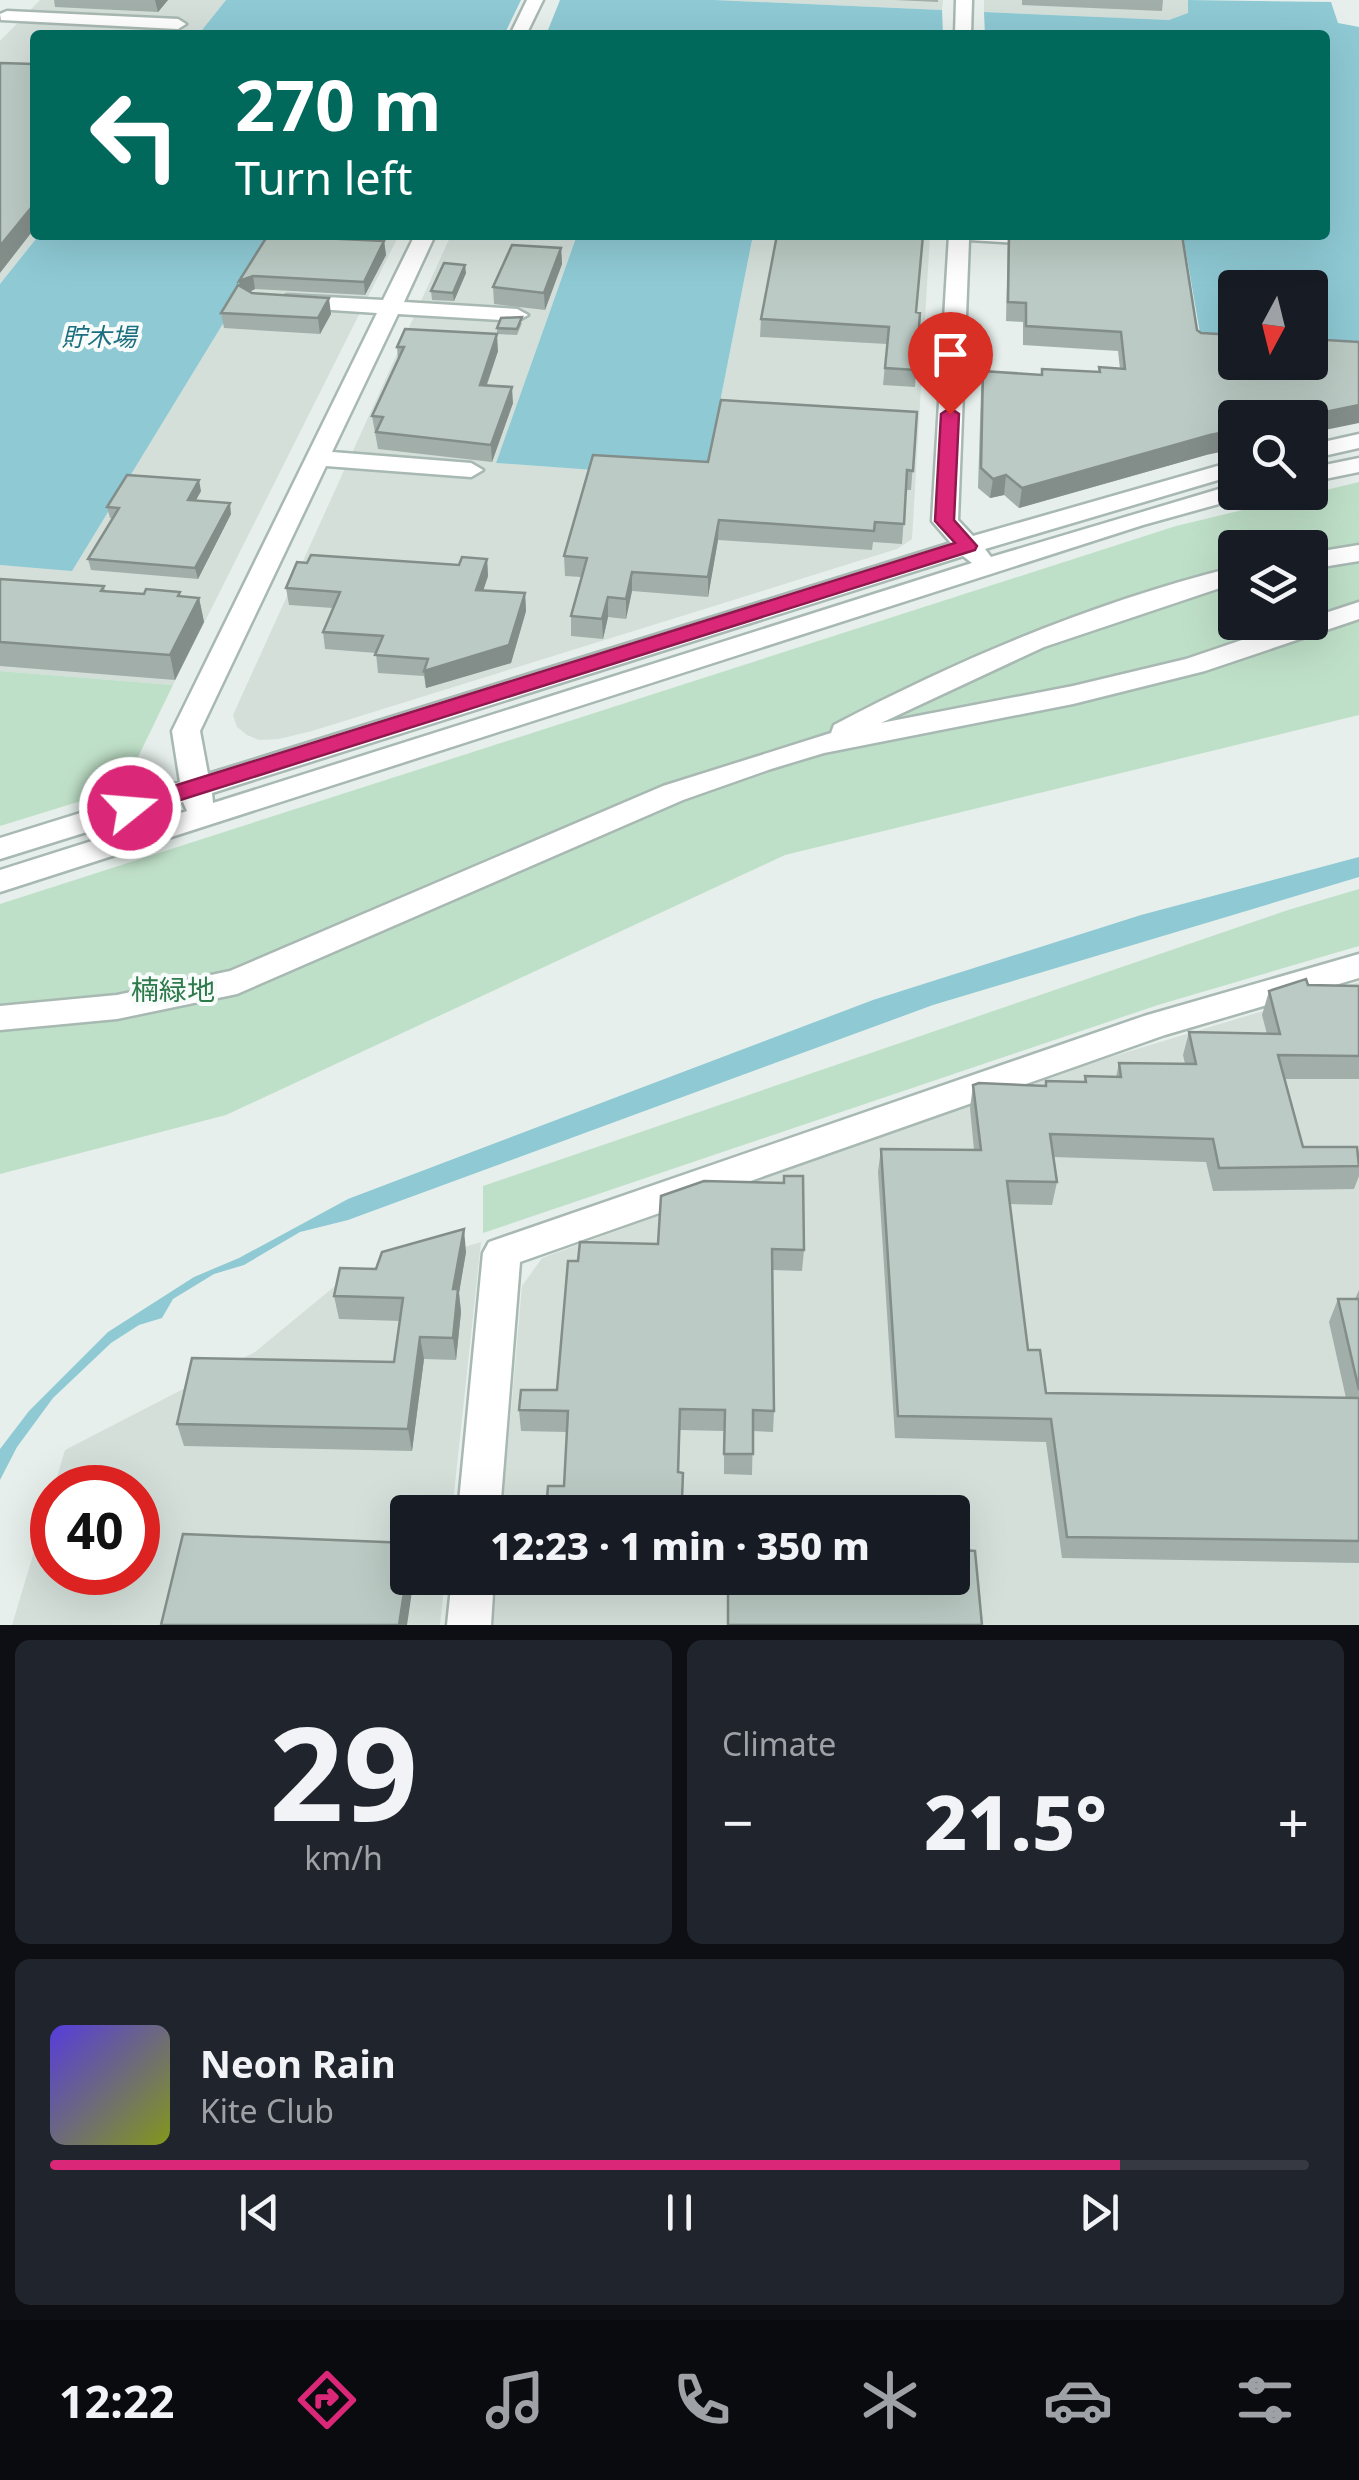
<!DOCTYPE html>
<meta charset="utf-8">
<style>
:root{--surface:#171b24;--page:#20242c;--text:#f1f3f6;--muted:#9ea1a6;--line:#363941;--accent:#db2777}
body{margin:0;font-family:"Noto Sans","Noto Sans JP",sans-serif;background:var(--page);color:var(--text);height:100vh;display:flex;flex-direction:column;font-size:38px;white-space:nowrap}
*{box-sizing:border-box;margin:0}
p{font-size:32px;color:var(--muted)}
.icon{flex:none;width:55px;height:55px;fill:none;stroke:currentColor;stroke-width:2;stroke-linecap:round;stroke-linejoin:round}
.map{position:relative;height:1625px;overflow:hidden}
.side{display:flex;flex-direction:column;gap:15px;padding:15px;background:#0d0f14;flex:1}
.side>*{flex:none}
.top-card{position:absolute;left:30px;top:30px;width:1300px;height:210px;border-radius:10px;box-shadow:0 10px 40px #0002;background:#00695c;color:#fff;overflow:hidden}
.needle{width:65px;rotate:187deg}
.tools{position:absolute;left:1218px;top:270px;display:grid;gap:20px}
.tools a{display:grid;place-items:center;width:110px;height:110px;border-radius:10px;background:var(--surface);box-shadow:0 10px 40px #0002;font-size:50px}
.speed{position:absolute;left:30px;top:1465px;display:flex;gap:20px;font-size:50px;font-weight:700;text-align:center}
.speed>*{display:grid;place-content:center;width:130px;height:130px;border-radius:50%;background:var(--surface);box-shadow:0 10px 40px #0002;line-height:1}
.speed .limit{border:15px solid #d22;background:#fff;color:#111}
.pin{position:absolute;display:grid;place-items:center;width:85px;height:85px;color:#fff;margin:-102px -42px;border-radius:50% 50% 50% 0;rotate:-45deg;box-shadow:0 0 10px #0007}
.pin .icon{rotate:45deg}
.me{position:absolute;width:110px;margin:-55px;rotate:73deg;stroke-linejoin:round;filter:drop-shadow(0 0 8px #0008)}
.turn{display:flex;align-items:center;gap:35px;height:210px;padding:0 40px;font-size:45px}
.turn .icon{width:130px;height:130px;stroke-width:2.5}
.turn b{display:block;font-size:70px;line-height:85px}
.big{font-size:75px;font-weight:800;line-height:1.1}
.side .widget{flex:1;display:flex;flex-direction:column;justify-content:center;gap:15px;min-width:0;padding:0 35px;border-radius:15px;background:var(--page)}
.side .dial{align-items:center;gap:0}
.dial b{font-size:130px;line-height:1}
.song{display:flex;align-items:center;gap:30px}
.cover{width:120px;height:120px;border-radius:15px;background:linear-gradient(135deg,hsl(250 70% 55%),hsl(70 70% 35%))}
.played{height:10px;border-radius:5px;background:linear-gradient(90deg,var(--accent) 85%,var(--line) 85%)}
.keys{display:flex;justify-content:space-around;direction:ltr}
.heat{display:flex;justify-content:space-between;align-items:center;font-size:55px;direction:ltr}
.side .tiles{flex:1;display:grid;gap:15px;grid-template-columns:1fr 1fr}
.widget:last-child{grid-column:span 2}
.trip{position:absolute;left:390px;top:1495px;width:580px;height:100px;border-radius:10px;background:var(--surface);box-shadow:0 10px 40px #0002;font-weight:800;line-height:100px;text-align:center}
.dock{display:flex;height:160px;justify-content:space-around;align-items:center;background:#090b0e;color:var(--muted)}
.dock .icon{width:70px;height:70px}
.dock .active{color:var(--accent)}
.dock b{font-size:45px;color:var(--text)}
.map>svg:first-child{display:block}
.built{fill:#d4dfda}
.green{fill:#bfe0c8;fill-rule:evenodd}
.water{fill:#8ec9d4}
.lines{fill:none;stroke-linecap:round;stroke-linejoin:round}
.minor-casing{stroke:#a8b8b2;stroke-width:5}
.minor{fill:#fff;fill-rule:evenodd}
.wall{fill:#a1aea9}
.shaded-wall{fill:#838d89}
.building{fill:#bbcac4;stroke:#838d89;stroke-width:2.5}
.route{fill:#db2777;stroke:#8e194d;stroke-width:2.5}
.labels{text-anchor:middle;stroke-width:8;stroke-linejoin:round;paint-order:stroke}
.far-water-label{font-size:25px;font-style:italic;fill:#1c6f80;stroke:#f7fbf9}
.park-label{font-size:28px;fill:#2d7a4b;stroke:#f7fbf9}
</style>
<div class="map">
<svg width="1359" height="1625" viewBox="0 0 1359 1625">
<rect width="100%" height="100%" fill="#e6efeb"/>
<path class="built" d="M40,0h186l-28,35h-163v200h4l-39,49v-243z
M714,0h229l-1,10z
M984,0h204l1,13 -20,7 -185,-8z
M277,235h122l-226,450 -173,-14v-106l72,5z
M451,235h126l-81,228 209,14 48,-242h177l-18,304 -15,10 -585,182 -33,8 -20,1 -12,-5 -10,-8 -4,-12z
M1359,982v643h-866l4,-47h455v-66h-450l20,-226 20,-28 469,-171z
M481,1242l-29,270h-44v66h37l-5,47h-428l40,-133v80h86v-84l-84,-1 11,-37 190,-98 80,-66z"/>
<path class="green" d="M1359,482v233l-574,140 -559,260 -226,59v-270l1176,-378zM1235,548h75v74h-75z
M0,671l173,14 -50,103 -123,38z
M1359,889v57l-201,59 -675,228v-47l805,-276z"/>
<path class="water" d="M226,0h295l-17,35h-306z
M560,0h154l228,10 1,25h-397z
M1188,0l143,2 7,21 21,4v332l-49,-3v-68h-75v64l-32,-2 -20,-115h142v-200h-340l-1,-23 185,8 19,-7z
M39,235h238l-205,336 -72,-6v-281z
M577,235h176l-48,243 -209,-15z
M1359,857v20l-426,128 -585,215 -48,12 -56,33 -30,9 -41,25 -11,19 -23,7 -28,18 -58,55 -36,49 -17,33v-31l29,-38 79,-79 86,-55 45,-19 109,-59 525,-199 268,-85z"/>
<g class="lines">
<g class="minor-casing">
<path id="minor" d="M527,0h16l-17,35h-16z
M956,0h16l-1,35h-16z
M7,11l171,8 8,5 -8,5 -177,-9 -1,-6z
M415,235h20l-31,67 113,7 11,6 -11,6 -119,-7 -66,138 139,11 12,7 -12,7 -145,-11 -126,265 8,43 743,-231 -19,-22 17,-286h107l3,4 -10,6 -80,-5 -11,280 15,16 262,-75v14l-250,74 6,8 235,-70 9,-2v7h12l-3,5 -101,28 -1143,367v-22l187,-59 -4,-9 -183,57v-21l180,-56 -8,-51 205,-418 -90,-6 -11,-6 11,-6 96,5zM963,556l9,7 -759,240 -1,-10z
M1359,434v14l-49,11v-14z
M1359,458v14l-49,10v-14z
M1359,545v16l-49,8v-16z
M1235,567v16l-191,64 -163,76 192,-37 113,-27 109,-37h15v-4l49,-16v17l-154,52 -132,33 -249,49 -53,16 -88,31 -446,194 -120,25 -117,11v-24l117,-11 113,-24 433,-185 168,-53 3,-8c127,-67 261,-123 401,-158z
M1359,954v24l-194,57 -645,227 -20,250h-42l25,-259 6,-11 655,-226z
M452,1578h42l-3,47h-44z"/>
</g>
<use href="#minor" class="minor"/>
</g>
<path class="wall" d="M54,0h114l-10,12 -103,-5z
M894,0h44v2z
M1022,0h141l-1,11 -140,-6z
M1008,235h132l30,2 -17,-2h29l24,220 -187,53 -15,-13 -14,3 -12,-10 3,-97 2,-20 58,4 1,-6 57,3v-5l21,2 -2,-18 -95,-6v-23l-17,-1z
M331,238l53,3 2,14 -21,40 -110,-6 -5,3 81,22 -11,20 -96,-6 -3,-15 19,-27 -1,-5z
M561,248l1,16 -17,46 -51,-6 -1,-17z
M466,273l-12,28 -22,-1 -1,-9z
M920,313l-5,74 -32,-2 4,-41 -127,-7 1,-18z
M522,323l-5,12 -20,-1v-6z
M397,347l101,4 -11,34 26,18 -21,59 -114,-13 -6,-33 26,-56z
M917,412l-6,78h-5l-4,54 -29,-2 -1,8 -154,-10 -10,57 -76,-6 -6,28 -18,-2 -5,22 -32,-3v-20l10,-39 -16,-1 -1,-20z
M201,491l-5,9 35,14 -33,65 -107,-9 -3,-11 25,-41h-3l-3,-11z
M487,559l1,17 -5,14 42,3 1,18 -15,52 -85,25 -2,-12 -46,-3 -2,-20 -51,-4 -2,-17 10,-24 -44,-3 -3,-17 173,-23z
M0,579l104,7 1,5 94,7 5,24 -29,58 -175,-14z
M1308,985l51,1v93h-75l19,68 56,7v22l-5,13 -141,2 -7,-29 -153,-5 4,25 -5,23 -42,-1 18,146 18,43 300,5 -17,-76 9,-23h17l4,-9v273l-297,-5 -16,-116 -151,-4 -17,-266 3,-23 93,1 -4,-42 3,-23 72,1 1,-5 38,1 1,-6 31,1 3,-14 66,1 -2,-9 6,-23 78,2 -5,-19 7,-24z
M580,1242l224,8 -2,21 -30,-1 2,141 -1,21 -20,-1 -1,44 -28,-1v-43l-44,-1 -1,42 3,28 9,12 -127,-26 3,-54 -46,-1 -2,-21 38,-20 21,-129z
M466,1252l-7,41 2,19 -5,48 -32,-1 -12,92 -228,-5 -7,-22 217,-62 6,-41 -61,-2 -5,-23 42,-27z"/>
<path class="shaded-wall" d="M155,0h13l-10,12z
M35,203v25l-35,45v-27z
M384,241l2,14 -21,40 -1,-13z
M561,248l1,16 -17,46 -1,-17z
M465,265l1,8 -12,28 -1,-8z
M253,276l2,13 -14,6 -2,-14z
M329,298l2,16 -11,20 -2,-16z
M497,334l1,17 -17,50 -1,-16z
M512,387l1,16 -21,59 -1,-17z
M1359,405v18l-49,10v-15h-14z
M1235,430v19l-29,6 -187,53 3,-20 188,-53z
M1006,475l-2,20 -14,3 3,-19z
M199,480l2,11 -11,20 -2,-11z
M230,503l1,11 -33,65 -3,-11z
M719,520l-1,20 -10,57v-20z
M487,559l1,17 -10,31 -2,-17z
M632,572v19l-6,28v-20z
M525,593l1,18 -15,52 -85,25 -2,-17z
M608,597v20l-5,22 -1,-20z
M199,598l5,24 -29,58 -5,-25z
M464,1229l2,23 -7,41 2,19 -5,48 -3,-22v-49z
M420,1337l4,22 -12,92 -4,-22z
M408,1567v11h6l-7,47h-8z"/>
<path class="building" d="M0,63l35,1v139l-35,43z
M268,235h56l-2,3 62,3 -20,41 -111,-6 -14,5z
M777,235h146l-7,77 4,1 -4,57 -31,-2 4,-41 -128,-8z
M1009,235h131l30,2 12,-2 15,95 4,3 34,2v27h75v-23l49,3v63l-63,13h-61v12l-25,5 -188,53 -16,-13 -13,4 -12,-11 2,-97 59,4v-6l58,3 -1,-5 26,2 -4,-37 -95,-6v-23l-18,-1z
M512,245l49,3 -17,45 -51,-6z
M444,263l21,2 -12,28 -22,-2z
M238,285l14,8 77,5 -11,20 -97,-5z
M522,317l-5,12 -20,-1 4,-10z
M405,329l92,5 -17,51 32,2 -21,58 -115,-13 7,-15 -11,-1 32,-69h-7z
M721,400l196,12 -4,59 -6,-1 -3,54 -29,-2 -1,9 -155,-11 -11,57 -76,-5 -6,27 -18,-2 -6,22 -31,-3 16,-58 -23,-2 29,-101 115,7z
M127,475l72,5 -11,20 42,3 -35,65 -107,-9 31,-51 -12,-1z
M311,555l148,10 3,-8 25,2 -11,31 49,3 -16,52 -85,26 4,-12 -53,-4 8,-19 -60,-4 17,-40 -54,-4 11,-26 10,1z
M0,579l104,7 -3,5 43,3 2,-5 34,3 -2,4 21,2 -29,57 -170,-13z
M1306,979l2,6 51,1v70l-81,-1 25,92h54l2,19 -140,2 -6,-29 -163,-5 7,48 -50,-1 21,169h12l6,43 313,5v143l-292,-4 -16,-118 -153,-3 -17,-267 100,1 -8,-65 6,-2 67,3v-5l40,1 -1,-6 36,1 -2,-14 77,1 -7,-32 91,2 -11,-43z
M784,1176h19l1,74 -32,-1 2,162 -21,-1v44h-29l1,-44 -45,-1 -2,63 5,1 -1,27h9l-1,12h-144l2,-26h16l4,-75 -49,-1 2,-20h36l11,-129h10l2,-19 78,2 3,-48 43,-15 80,2z
M464,1229l-11,60h5l-5,49 -33,-1 -12,92 -231,-5 15,-66 202,4 9,-64 -69,-2 6,-28 36,1 6,-17z
M1338,1299h21v91z
M952,1526h8l2,24 13,1 7,74h-254v-47h224z
M183,1534l225,9v24l-9,58h-238z"/>
<path class="route" d="M950,408l9,6 -5,106 23,26 -2,4 -836,263 -9,2 -11,-7 3,-6 833,-259 -20,-22 6,-107z"/>
<g class="labels">
<g class="far-water-label">
<text x="99" y="346">貯木場</text>
</g>
<g class="park-label">
<text x="173" y="1000">楠緑地</text>
</g>
</g>
</svg>
<div class="tools">
<a><svg class="needle" viewBox="-14 -14 28 28"><path d="M0-13l5 13h-10z" fill="#e53935"/><path d="M0 13l5-13h-10z" fill="#9ea1a6"/></svg></a>
<a><svg class="icon" aria-label="search" viewBox="0 0 24 24"><circle cx="10" cy="10" r="6"/><path d="M15 15l6 6"/></svg></a>
<a><svg class="icon" aria-label="layers" viewBox="0 0 24 24"><path d="M12 4l9 5-9 5-9-5zM3 14l9 5 9-5"/></svg></a>
</div>
<div class="speed"><div class="limit">40</div></div>
<div class="pin" style="left:950px;top:414px;background:#d93025"><svg class="icon" aria-label="arrive" viewBox="0 0 24 24"><path d="M6 21V4h12l-3 4 3 4H6"/></svg></div>
<svg class="me" style="left:130px;top:808px" viewBox="-20 -20 40 40"><circle r="17" fill="#db2777" stroke="#fff" stroke-width="3"/><path d="M0-11L8 9 0 5-8 9z" fill="#fff"/></svg>
<div class="trip">12:23 · 1 min · 350 m</div>
<div class="top-card">
<div class="turn"><svg class="icon" aria-label="left" viewBox="0 0 24 24"><path d="M17 20v-9H6M10 6l-5 5 5 5"/></svg><div><b>270 m</b>Turn left</div></div>
</div>
</div>
<section class="side">
<div class="tiles">
<div class="widget dial"><b>29</b><p>km/h</p></div>
<div class="widget"><p>Climate</p>
<div class="heat"><a>−</a><b class="big">21.5°</b><a>+</a></div>
</div>
<div class="widget">
<div class="song"><i class="cover"></i><div><b>Neon Rain</b><p>Kite Club</p></div></div>
<div class="played"></div>
<div class="keys"><svg class="icon" aria-label="previous" viewBox="0 0 24 24"><path d="M18 5L8 12l10 7zM5 5v14"/></svg><svg class="icon" aria-label="pause" viewBox="0 0 24 24"><path d="M8 5v14M16 5v14"/></svg><svg class="icon" aria-label="next" viewBox="0 0 24 24"><path d="M6 5l10 7-10 7zM19 5v14"/></svg></div>
</div>
</div>
</section>
<nav class="dock">
<b>12:22</b>
<svg class="icon active" aria-label="directions" viewBox="0 0 24 24"><path d="M12 3l9 9-9 9-9-9zM9 14v-3h6M13 9l2 2-2 2"/></svg>
<svg class="icon" aria-label="music" viewBox="0 0 24 24"><path d="M9 18V5l10-2v13"/><circle cx="6" cy="18" r="3"/><circle cx="16" cy="16" r="3"/></svg>
<svg class="icon" aria-label="phone" viewBox="0 0 24 24"><path d="M5 4h4l2 5-3 2q2 4 5 5l2-3 5 2v4C11 20 4 13 5 4z"/></svg>
<svg class="icon" aria-label="climate" viewBox="0 0 24 24"><path d="M12 3v18M4 7l16 10M4 17L20 7"/></svg>
<svg class="icon" aria-label="car" viewBox="0 0 24 24"><path d="M5 17H2v-5l4-1 3-4h7l3 4 3 1v5h-3M9 17h6M6 11h13"/><circle cx="7" cy="17" r="2"/><circle cx="17" cy="17" r="2"/></svg>
<svg class="icon" aria-label="filters" viewBox="0 0 24 24"><path d="M4 7h16M4 17h16"/><circle cx="9" cy="7" r="2"/><circle cx="15" cy="17" r="2"/></svg>
</nav>
